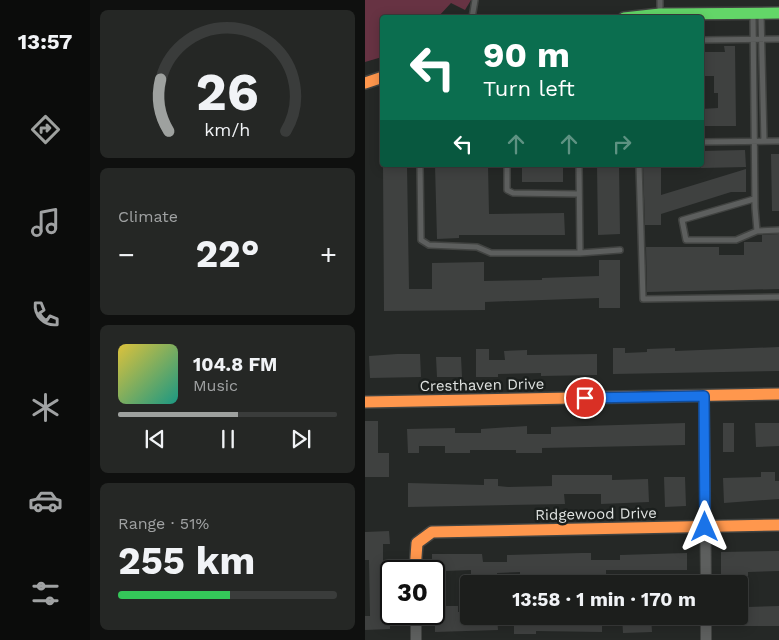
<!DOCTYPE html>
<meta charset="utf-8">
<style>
:root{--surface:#1c1e1c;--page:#252725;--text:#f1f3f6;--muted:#a0a2a3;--line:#3a3c3b;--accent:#9ea19f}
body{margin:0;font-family:"Work Sans",sans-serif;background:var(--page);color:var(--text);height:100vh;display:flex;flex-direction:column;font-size:19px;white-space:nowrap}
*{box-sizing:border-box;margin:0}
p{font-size:16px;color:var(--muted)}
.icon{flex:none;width:28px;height:28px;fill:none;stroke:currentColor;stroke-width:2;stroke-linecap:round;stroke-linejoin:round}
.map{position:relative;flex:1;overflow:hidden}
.side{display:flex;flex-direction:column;gap:10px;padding:10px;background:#0f100f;width:275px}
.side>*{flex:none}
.hud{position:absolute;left:15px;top:15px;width:324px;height:152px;border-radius:5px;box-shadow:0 2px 12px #0003,0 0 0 1px var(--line);background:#0b6e4f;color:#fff;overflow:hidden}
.speed{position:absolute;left:15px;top:560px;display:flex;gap:10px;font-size:25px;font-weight:700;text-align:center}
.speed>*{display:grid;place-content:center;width:65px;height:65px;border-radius:50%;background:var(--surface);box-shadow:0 2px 12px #0003,0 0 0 1px var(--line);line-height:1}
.speed .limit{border:2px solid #111;border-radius:8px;background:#fff;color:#111}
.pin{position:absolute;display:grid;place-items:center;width:42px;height:42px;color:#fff;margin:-21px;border:2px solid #fff;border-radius:50%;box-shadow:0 1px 5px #0007}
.me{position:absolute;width:55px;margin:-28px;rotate:0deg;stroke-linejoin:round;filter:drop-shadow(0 0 4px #0008)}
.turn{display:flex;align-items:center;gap:18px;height:105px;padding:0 20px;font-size:22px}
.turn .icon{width:65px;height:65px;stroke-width:2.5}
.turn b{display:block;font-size:35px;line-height:42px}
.lanes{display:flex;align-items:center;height:48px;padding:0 20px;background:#0003;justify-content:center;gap:25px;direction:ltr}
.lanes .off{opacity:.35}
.big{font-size:38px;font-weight:700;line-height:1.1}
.side .card{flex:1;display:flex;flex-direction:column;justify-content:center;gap:8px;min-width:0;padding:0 18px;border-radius:8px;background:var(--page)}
.side .dial{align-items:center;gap:0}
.dial svg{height:130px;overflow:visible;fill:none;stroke:var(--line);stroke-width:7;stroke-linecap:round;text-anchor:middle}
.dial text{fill:var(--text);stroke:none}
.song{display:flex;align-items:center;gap:15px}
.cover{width:60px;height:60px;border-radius:8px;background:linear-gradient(135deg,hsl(50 70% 55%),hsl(170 70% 35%))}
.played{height:5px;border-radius:2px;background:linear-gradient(90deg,var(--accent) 55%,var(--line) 55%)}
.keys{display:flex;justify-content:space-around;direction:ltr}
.heat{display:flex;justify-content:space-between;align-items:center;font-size:28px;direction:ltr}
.charge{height:8px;border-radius:4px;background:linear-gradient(90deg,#34c759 51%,var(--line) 0)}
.trip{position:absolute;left:95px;top:575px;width:288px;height:50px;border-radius:5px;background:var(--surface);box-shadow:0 2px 12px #0003,0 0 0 1px var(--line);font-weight:700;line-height:50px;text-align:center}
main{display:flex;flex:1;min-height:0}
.tab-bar{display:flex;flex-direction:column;width:90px;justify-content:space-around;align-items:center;background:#0b0c0b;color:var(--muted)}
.tab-bar .icon{width:35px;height:35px}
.tab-bar .selected{color:var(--accent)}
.tab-bar b{font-size:22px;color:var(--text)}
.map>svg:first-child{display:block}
.green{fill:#673343}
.building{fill:#3f4140}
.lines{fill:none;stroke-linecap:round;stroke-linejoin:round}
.lane-casing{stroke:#414341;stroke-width:8}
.street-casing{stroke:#414341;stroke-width:12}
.fast-casing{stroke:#414341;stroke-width:14}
.slow-casing{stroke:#414341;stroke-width:14}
.lane{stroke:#5d5f5e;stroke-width:5}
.street{stroke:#5d5f5e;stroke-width:10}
.fast{stroke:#63d668;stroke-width:11}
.slow{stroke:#ff974d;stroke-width:11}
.route-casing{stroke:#114b97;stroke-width:12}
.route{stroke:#1a73e8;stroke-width:9}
.labels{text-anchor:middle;stroke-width:5;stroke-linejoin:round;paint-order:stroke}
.street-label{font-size:15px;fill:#dfe2e0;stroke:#1b1f1d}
</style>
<main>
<nav class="tab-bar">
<b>13:57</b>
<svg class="icon selected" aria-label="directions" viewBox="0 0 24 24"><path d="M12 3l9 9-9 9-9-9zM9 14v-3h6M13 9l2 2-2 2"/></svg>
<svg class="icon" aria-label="music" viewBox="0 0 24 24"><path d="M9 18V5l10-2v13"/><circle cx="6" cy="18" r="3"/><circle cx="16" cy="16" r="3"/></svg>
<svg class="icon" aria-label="phone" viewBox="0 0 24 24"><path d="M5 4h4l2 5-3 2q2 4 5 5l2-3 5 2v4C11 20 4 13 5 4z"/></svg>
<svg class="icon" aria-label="climate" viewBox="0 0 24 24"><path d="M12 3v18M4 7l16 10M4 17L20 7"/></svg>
<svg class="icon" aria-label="car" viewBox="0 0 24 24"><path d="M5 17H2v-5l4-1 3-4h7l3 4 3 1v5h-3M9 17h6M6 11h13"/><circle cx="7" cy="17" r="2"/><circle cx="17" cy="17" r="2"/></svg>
<svg class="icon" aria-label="filters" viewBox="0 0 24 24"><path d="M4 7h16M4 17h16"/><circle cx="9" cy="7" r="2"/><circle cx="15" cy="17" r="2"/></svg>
</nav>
<section class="side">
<div class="card dial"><svg viewBox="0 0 100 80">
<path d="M14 69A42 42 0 1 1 86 69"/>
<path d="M14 69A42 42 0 0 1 9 37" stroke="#9ea19f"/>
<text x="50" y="56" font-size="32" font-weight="700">26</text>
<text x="50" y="72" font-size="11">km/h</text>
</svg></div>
<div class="card"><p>Climate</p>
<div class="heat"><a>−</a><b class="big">22°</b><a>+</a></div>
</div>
<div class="card">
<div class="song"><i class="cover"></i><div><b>104.8 FM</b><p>Music</p></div></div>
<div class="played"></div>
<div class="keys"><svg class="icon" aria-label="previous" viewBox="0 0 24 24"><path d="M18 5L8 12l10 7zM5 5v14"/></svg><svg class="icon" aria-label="pause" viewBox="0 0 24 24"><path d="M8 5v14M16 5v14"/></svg><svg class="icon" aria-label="next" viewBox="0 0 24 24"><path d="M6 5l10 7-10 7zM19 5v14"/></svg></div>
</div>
<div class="card"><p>Range · 51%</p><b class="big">255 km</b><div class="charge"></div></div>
</section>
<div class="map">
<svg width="414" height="640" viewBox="0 0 414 640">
<rect width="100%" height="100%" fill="#252826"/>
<path class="green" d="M0,0h106l-6,10 -14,-7 -13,14 -55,1 -1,39 -17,5z"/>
<path class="building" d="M359,46h11l1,80h-35v-17l17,-1v-15h-4v-17h-13v-24h24z
M380,150l1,17 -45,1v-17z
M406,154h8v57h-7z
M18,165h24l2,124h23v-26l52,-1v19l58,-1v-2l57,-2v-16h21v48h-21v-10l-114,4v8l-101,1z
M70,165h53l1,49 75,-1 1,22h-106v3l-22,1z
M157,165h41v17h-41z
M232,165h22l1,69 -22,1z
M278,165h18v30l85,-26v23h-15l-70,22v11h-16z
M414,234v55l-132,3 -1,-45h73v8h25v-13h18v-7z
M414,347v24l-166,3v-26h12v5l22,-1v-3l28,-1v3z
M111,349h13v11h16l-1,-9 23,-1v5l70,-1v21l-56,1v-3l-43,1v3h-22z
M32,354h23l1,23 -51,1 -1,-22z
M71,357h25l1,20h-25z
M0,421h13v32h11v24h-24z
M320,423v22l-143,3v5h-26v-3h-46v3h-25v-7h-26v7h-11l-1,-24 48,-1v5h26v-4l46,-3v8h24v-7z
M358,423h11v29h-11z
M390,423h24v23l-23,1z
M396,472h14v9h4v18l-55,4 -1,-25 38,-1z
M187,475h60v5l36,-1 1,23 -48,2v-10h-37l1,10 -157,3v-24l76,2v-6h14v7l10,1 44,-1z
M299,477h21l1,29 -21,1z
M24,531l1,13h-7v24h7v61l-25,1v-14h5l-1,-56h-4v-28z
M414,551v20l-31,1v4h-27v-24z
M216,553h10v7h29v-5l67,-2v17h-81v8h-70v3h-16v-9l-23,1v3h-5v5l-21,1v-12l-26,1v9h-11l-2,-9v-17h50l1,8h24v-7z
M374,604h8v3l32,-1v20h-57v-10h17z
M70,606h23v6h11v4h28l1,14 -63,2z
M149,616h88v16l-66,-1v3h-22z
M257,616h29l1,16 -29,1z"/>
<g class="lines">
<g class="lane-casing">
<path id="lane" d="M295,0v11
M396,14l3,127
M388,16l2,192 2,23 22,-1
M107,18l3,-18
M336,40l78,-1
M336,142l78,-1
M55,165l1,75 8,5 48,2 14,6h89l-1,-88
M142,165v25l6,3 66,1
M274,165l4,134 136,-2
M389,199l-72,21 4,20h50l21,-9
M215,253l40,-3"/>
</g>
<g class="street-casing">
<path id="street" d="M339,396l2,188
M51,614v26
M341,616v24"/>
</g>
<g class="fast-casing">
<path id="fast" d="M259,18l36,-4 119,-1"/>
</g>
<g class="slow-casing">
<path id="slow" d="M0,83l18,-6
M0,402l414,-8
M50,571l2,-28 15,-11 347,-7"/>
</g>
<use href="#lane" class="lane"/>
<use href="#street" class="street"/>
<use href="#fast" class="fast"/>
<use href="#slow" class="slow"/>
</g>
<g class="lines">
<g class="route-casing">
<path id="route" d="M220,398l119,-2 1,131"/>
</g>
<use href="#route" class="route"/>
</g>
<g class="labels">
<g class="street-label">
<text transform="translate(117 385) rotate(-1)" y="5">Cresthaven Drive</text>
<text transform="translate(231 514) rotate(-1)" y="5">Ridgewood Drive</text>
</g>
</g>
</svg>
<div class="speed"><div class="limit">30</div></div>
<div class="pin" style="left:220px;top:398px;background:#d93025"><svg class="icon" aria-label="arrive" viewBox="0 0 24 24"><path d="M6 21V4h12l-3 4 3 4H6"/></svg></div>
<svg class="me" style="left:340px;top:527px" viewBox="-20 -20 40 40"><path d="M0-17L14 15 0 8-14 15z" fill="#1a73e8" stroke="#fff" stroke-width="4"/></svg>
<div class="trip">13:58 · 1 min · 170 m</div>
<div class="hud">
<div class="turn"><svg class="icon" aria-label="left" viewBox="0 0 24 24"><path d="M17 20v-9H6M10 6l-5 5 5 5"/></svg><div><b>90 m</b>Turn left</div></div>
<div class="lanes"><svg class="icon" aria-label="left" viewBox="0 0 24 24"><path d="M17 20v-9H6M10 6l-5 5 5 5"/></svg><svg class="icon off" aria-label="ahead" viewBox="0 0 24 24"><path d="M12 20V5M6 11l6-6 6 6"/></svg><svg class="icon off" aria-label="ahead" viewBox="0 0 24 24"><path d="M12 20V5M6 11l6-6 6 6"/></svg><svg class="icon off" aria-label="right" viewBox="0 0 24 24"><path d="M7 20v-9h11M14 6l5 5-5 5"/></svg></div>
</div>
</div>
</main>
